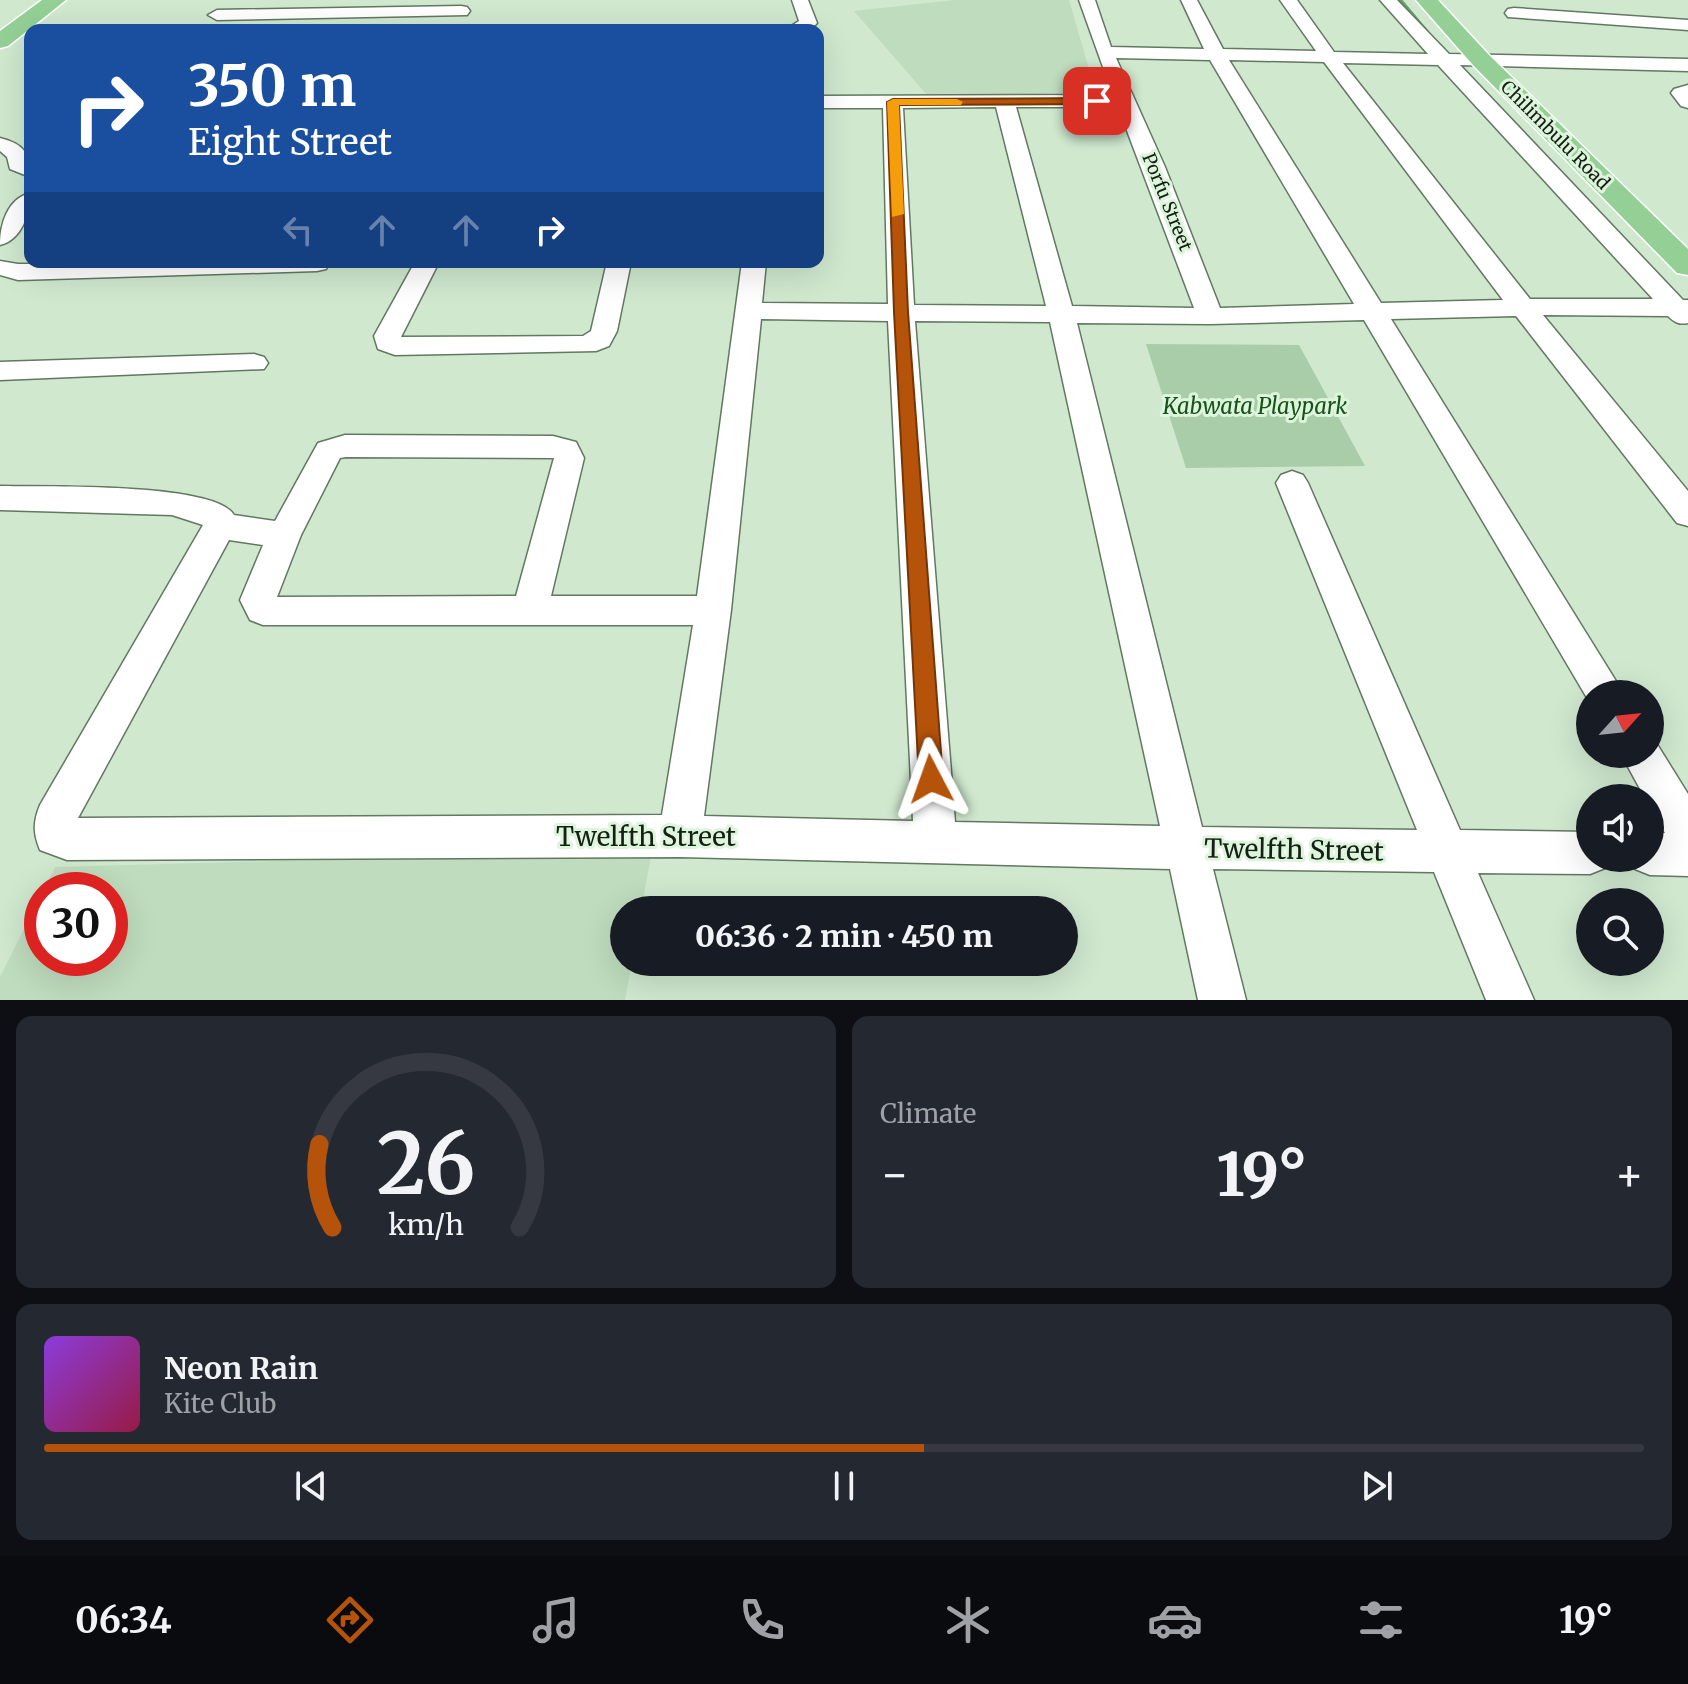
<!DOCTYPE html>
<meta charset="utf-8">
<style>
:root{--surface:#171b24;--page:#242831;--text:#f1f3f6;--muted:#9ea1a6;--line:#363941;--accent:#b45309}
body{margin:0;font-family:Merriweather,serif;background:var(--page);color:var(--text);height:100vh;display:flex;flex-direction:column;font-size:30px;white-space:nowrap}
*{box-sizing:border-box;margin:0}
p{font-size:26px;color:var(--muted)}
.icon{flex:none;width:44px;height:44px;fill:none;stroke:currentColor;stroke-width:2;stroke-linecap:round;stroke-linejoin:round}
.map{position:relative;height:1000px;overflow:hidden}
.panel{display:flex;flex-direction:column;gap:16px;padding:16px;background:#0d0f14;flex:1}
.panel>*{flex:none}
.top-card{position:absolute;left:24px;top:24px;width:800px;height:244px;border-radius:16px;box-shadow:0 8px 32px #0002;background:#1a4fa0;color:#fff;overflow:hidden}
.needle{width:52px;rotate:63deg}
.fabs{position:absolute;left:1576px;top:680px;display:grid;gap:16px}
.fabs a{display:grid;place-items:center;width:88px;height:88px;border-radius:50%;background:var(--surface);box-shadow:0 8px 32px #0002;font-size:40px}
.speed{position:absolute;left:24px;top:872px;display:flex;gap:16px;font-size:40px;font-weight:700;text-align:center}
.speed>*{display:grid;place-content:center;width:104px;height:104px;border-radius:50%;background:var(--surface);box-shadow:0 8px 32px #0002;line-height:1}
.speed .limit{border:12px solid #d22;background:#fff;color:#111}
.pin{position:absolute;display:grid;place-items:center;width:68px;height:68px;color:#fff;margin:-34px;border-radius:16px;box-shadow:0 4px 12px #0006}
.me{position:absolute;width:88px;margin:-44px;rotate:356deg;stroke-linejoin:round;filter:drop-shadow(0 0 6px #0008)}
.turn{display:flex;align-items:center;gap:28px;height:168px;padding:0 32px;font-size:36px}
.turn .icon{width:104px;height:104px;stroke-width:2.5}
.turn b{display:block;font-size:56px;line-height:68px}
.lanes{display:flex;align-items:center;height:76px;padding:0 32px;background:#0003;justify-content:center;gap:40px;direction:ltr}
.lanes .off{opacity:.35}
.big{font-size:60px;font-weight:800;line-height:1.1}
.panel .widget{flex:1;display:flex;flex-direction:column;justify-content:center;gap:12px;min-width:0;padding:0 28px;border-radius:16px;background:var(--page)}
.panel .dial{align-items:center;gap:0}
.dial svg{height:208px;overflow:visible;fill:none;stroke:var(--line);stroke-width:7;stroke-linecap:round;text-anchor:middle}
.dial text{fill:var(--text);stroke:none}
.song{display:flex;align-items:center;gap:24px}
.cover{width:96px;height:96px;border-radius:12px;background:linear-gradient(135deg,hsl(270 70% 55%),hsl(340 70% 35%))}
.played{height:8px;border-radius:4px;background:linear-gradient(90deg,var(--accent) 55%,var(--line) 55%)}
.keys{display:flex;justify-content:space-around;direction:ltr}
.heat{display:flex;justify-content:space-between;align-items:center;font-size:44px;direction:ltr}
.panel .tiles{flex:1;display:grid;gap:16px;grid-template-columns:1fr 1fr}
.widget:last-child{grid-column:span 2}
.trip{position:absolute;left:610px;top:896px;width:468px;height:80px;border-radius:40px;background:var(--surface);box-shadow:0 8px 32px #0002;font-weight:800;line-height:80px;text-align:center}
.dock{display:flex;height:128px;justify-content:space-around;align-items:center;background:#090b0e;color:var(--muted)}
.dock .icon{width:56px;height:56px}
.dock .active{color:var(--accent)}
.dock b{font-size:36px;color:var(--text)}
.map>svg:first-child{display:block}
.built{fill:#bfdcbe}
.green{fill:#aacda9}
.lines{fill:none;stroke-linecap:round;stroke-linejoin:round}
.stream{stroke:#689f67;stroke-width:4}
.minor-casing{stroke:#627861;stroke-width:3}
.major-casing{stroke:#fff;stroke-width:3}
.minor{fill:#fff;fill-rule:evenodd}
.major{fill:#94d096;fill-rule:evenodd}
.route{fill:#b45309;stroke:#753606;stroke-width:2}
.slow{fill:#f59e0b}
.labels{text-anchor:middle;stroke-width:6;stroke-linejoin:round;paint-order:stroke}
.far-street-label{font-size:18px;fill:#161f16;stroke:#dcf5db}
.park-label{font-size:22px;font-style:italic;fill:#18521c;stroke:#dcf5db}
.near-street-label{font-size:26px;fill:#161f16;stroke:#dcf5db}
</style>
<div class="map">
<svg width="1688" height="1000" viewBox="0 0 1688 1000">
<rect width="100%" height="100%" fill="#cfe8ce"/>
<path class="built" d="M955,0h114l27,93 -168,3 -74,-85z
M652,851l-11,59h-17v52h8l-7,38h-625v-23l42,-84v65h68v-68h-66l11,-23z"/>
<path class="green" d="M1146,344l153,1 66,121 -179,2z"/>
<g class="lines">
<path class="stream" d="M1400,0l27,32"/>
<g class="minor-casing">
<path id="minor" d="M792,0h16l9,23c-8,10 -21,7 -32,7l14,-9z
M1079,0h16l16,47 93,2 -23,-49h16l26,49 93,2 -36,-51h17l37,52 94,2 -48,-54h17l52,54 239,5v12l-228,-6 223,235h5v23c-9,2 -14,-1 -20,-7l-125,-1 145,176v35l-11,-3 -161,-207 -125,3 233,375h-34v9l-226,-383 -154,4 -133,-1 125,504 215,3 -141,-347 5,-8 11,-4 11,4 5,8 152,347 130,2v26h19l-4,10 -15,6 -112,-1 56,127h-48l-52,-128 -221,-3 33,131h-48l-28,-131 -490,-12 -613,3 -27,-10c-7,-17 -7,-28 0,-45l163,-280 -31,-10 -172,-5v-24c41,1 215,-4 234,29l41,6 43,-78 27,-8 208,1 23,6 8,16 -33,138h146l45,-334h24l-4,41 126,1 -5,-196h-65v-12l295,-1zM1116,58l94,2 144,244 -134,4 -55,-141zM1229,60l95,2 179,238 -122,3zM1343,63l95,2 215,234h-123zM996,107l50,199 -132,-1 -11,-197zM1016,107h102l76,201 -122,-2zM761,319l127,2 25,500 -209,-5 27,-206zM915,321l135,1 110,504 -205,-4zM346,457l208,1 -38,138 -239,1 24,-62 39,-77zM229,540l34,5 -23,55 10,20 13,5h430l-31,190 -584,3z
M461,6l6,1 3,4 -3,4 -250,5 -9,-5 9,-5z
M1514,8l174,12v10l-180,-13 -3,-4 3,-4z
M1688,85v23l-7,-2 -10,-13 3,-4z
M0,138c24,6 30,15 30,39l-20,-8 -3,-12 -7,-6z
M30,193c0,20 -8,47 -30,52 0,-20 7,-46 30,-52z
M0,261l18,3h311l-3,5 -9,2 -299,9 -18,-5z
M415,262h24l-38,75 182,-1 8,-5 16,-69h24l-14,69 -8,15 -13,5 -201,4 -17,-6 -4,-13z
M254,354l10,3 4,6 -4,6 -264,11v-18z
M1650,739l5,2 33,53v82l-38,-1 -15,-6 -5,-11h20v-25h15l-15,-26v-9h-5l-24,-44h29z"/>
</g>
<g class="major-casing">
<path id="major" d="M42,0h24l-58,46 -8,2v-17z
M1416,0h22l51,55 199,194v26l-11,-2 -204,-208z"/>
</g>
<use href="#minor" class="minor"/>
<use href="#major" class="major"/>
</g>
<path class="route" d="M1097,98l5,3 -1,3 -202,1 9,207 35,467 -4,7 -8,4 -8,-4 -4,-7 -25,-467 -7,-210 6,-3z"/>
<path class="slow" d="M957,99l6,3 -2,3h-62l5,109 -12,3 -5,-115 6,-3z"/>
<g class="labels">
<g class="far-street-label">
<text transform="translate(1555 135) rotate(45)" y="6">Chilimbulu Road</text>
<text transform="translate(1167 202) rotate(68)" y="6">Porfu Street</text>
</g>
<g class="park-label">
<text x="1255" y="414">Kabwata Playpark</text>
</g>
<g class="near-street-label">
<text x="646" y="846">Twelfth Street</text>
<text transform="translate(1294 850) rotate(1)" y="9">Twelfth Street</text>
</g>
</g>
</svg>
<div class="fabs">
<a><svg class="needle" viewBox="-14 -14 28 28"><path d="M0-13l5 13h-10z" fill="#e53935"/><path d="M0 13l5-13h-10z" fill="#9ea1a6"/></svg></a>
<a><svg class="icon" aria-label="sound" viewBox="0 0 24 24"><path d="M4 9h4l5-4v14l-5-4H4zM17 9q2 3 0 6"/></svg></a>
<a><svg class="icon" aria-label="search" viewBox="0 0 24 24"><circle cx="10" cy="10" r="6"/><path d="M15 15l6 6"/></svg></a>
</div>
<div class="speed"><div class="limit">30</div></div>
<div class="pin" style="left:1097px;top:101px;background:#d93025"><svg class="icon" aria-label="arrive" viewBox="0 0 24 24"><path d="M6 21V4h12l-3 4 3 4H6"/></svg></div>
<svg class="me" style="left:931px;top:779px" viewBox="-20 -20 40 40"><path d="M0-17L14 15 0 8-14 15z" fill="#b45309" stroke="#fff" stroke-width="4"/></svg>
<div class="trip">06:36 · 2 min · 450 m</div>
<div class="top-card">
<div class="turn"><svg class="icon" aria-label="right" viewBox="0 0 24 24"><path d="M7 20v-9h11M14 6l5 5-5 5"/></svg><div><b>350 m</b>Eight Street</div></div>
<div class="lanes"><svg class="icon off" aria-label="left" viewBox="0 0 24 24"><path d="M17 20v-9H6M10 6l-5 5 5 5"/></svg><svg class="icon off" aria-label="ahead" viewBox="0 0 24 24"><path d="M12 20V5M6 11l6-6 6 6"/></svg><svg class="icon off" aria-label="ahead" viewBox="0 0 24 24"><path d="M12 20V5M6 11l6-6 6 6"/></svg><svg class="icon" aria-label="right" viewBox="0 0 24 24"><path d="M7 20v-9h11M14 6l5 5-5 5"/></svg></div>
</div>
</div>
<section class="panel">
<div class="tiles">
<div class="widget dial"><svg viewBox="0 0 100 80">
<path d="M14 69A42 42 0 1 1 86 69"/>
<path d="M14 69A42 42 0 0 1 9 37" stroke="#b45309"/>
<text x="50" y="56" font-size="32" font-weight="700">26</text>
<text x="50" y="72" font-size="11">km/h</text>
</svg></div>
<div class="widget"><p>Climate</p>
<div class="heat"><a>−</a><b class="big">19°</b><a>+</a></div>
</div>
<div class="widget">
<div class="song"><i class="cover"></i><div><b>Neon Rain</b><p>Kite Club</p></div></div>
<div class="played"></div>
<div class="keys"><svg class="icon" aria-label="previous" viewBox="0 0 24 24"><path d="M18 5L8 12l10 7zM5 5v14"/></svg><svg class="icon" aria-label="pause" viewBox="0 0 24 24"><path d="M8 5v14M16 5v14"/></svg><svg class="icon" aria-label="next" viewBox="0 0 24 24"><path d="M6 5l10 7-10 7zM19 5v14"/></svg></div>
</div>
</div>
</section>
<nav class="dock">
<b>06:34</b>
<svg class="icon active" aria-label="directions" viewBox="0 0 24 24"><path d="M12 3l9 9-9 9-9-9zM9 14v-3h6M13 9l2 2-2 2"/></svg>
<svg class="icon" aria-label="music" viewBox="0 0 24 24"><path d="M9 18V5l10-2v13"/><circle cx="6" cy="18" r="3"/><circle cx="16" cy="16" r="3"/></svg>
<svg class="icon" aria-label="phone" viewBox="0 0 24 24"><path d="M5 4h4l2 5-3 2q2 4 5 5l2-3 5 2v4C11 20 4 13 5 4z"/></svg>
<svg class="icon" aria-label="climate" viewBox="0 0 24 24"><path d="M12 3v18M4 7l16 10M4 17L20 7"/></svg>
<svg class="icon" aria-label="car" viewBox="0 0 24 24"><path d="M5 17H2v-5l4-1 3-4h7l3 4 3 1v5h-3M9 17h6M6 11h13"/><circle cx="7" cy="17" r="2"/><circle cx="17" cy="17" r="2"/></svg>
<svg class="icon" aria-label="filters" viewBox="0 0 24 24"><path d="M4 7h16M4 17h16"/><circle cx="9" cy="7" r="2"/><circle cx="15" cy="17" r="2"/></svg>
<b>19°</b>
</nav>
